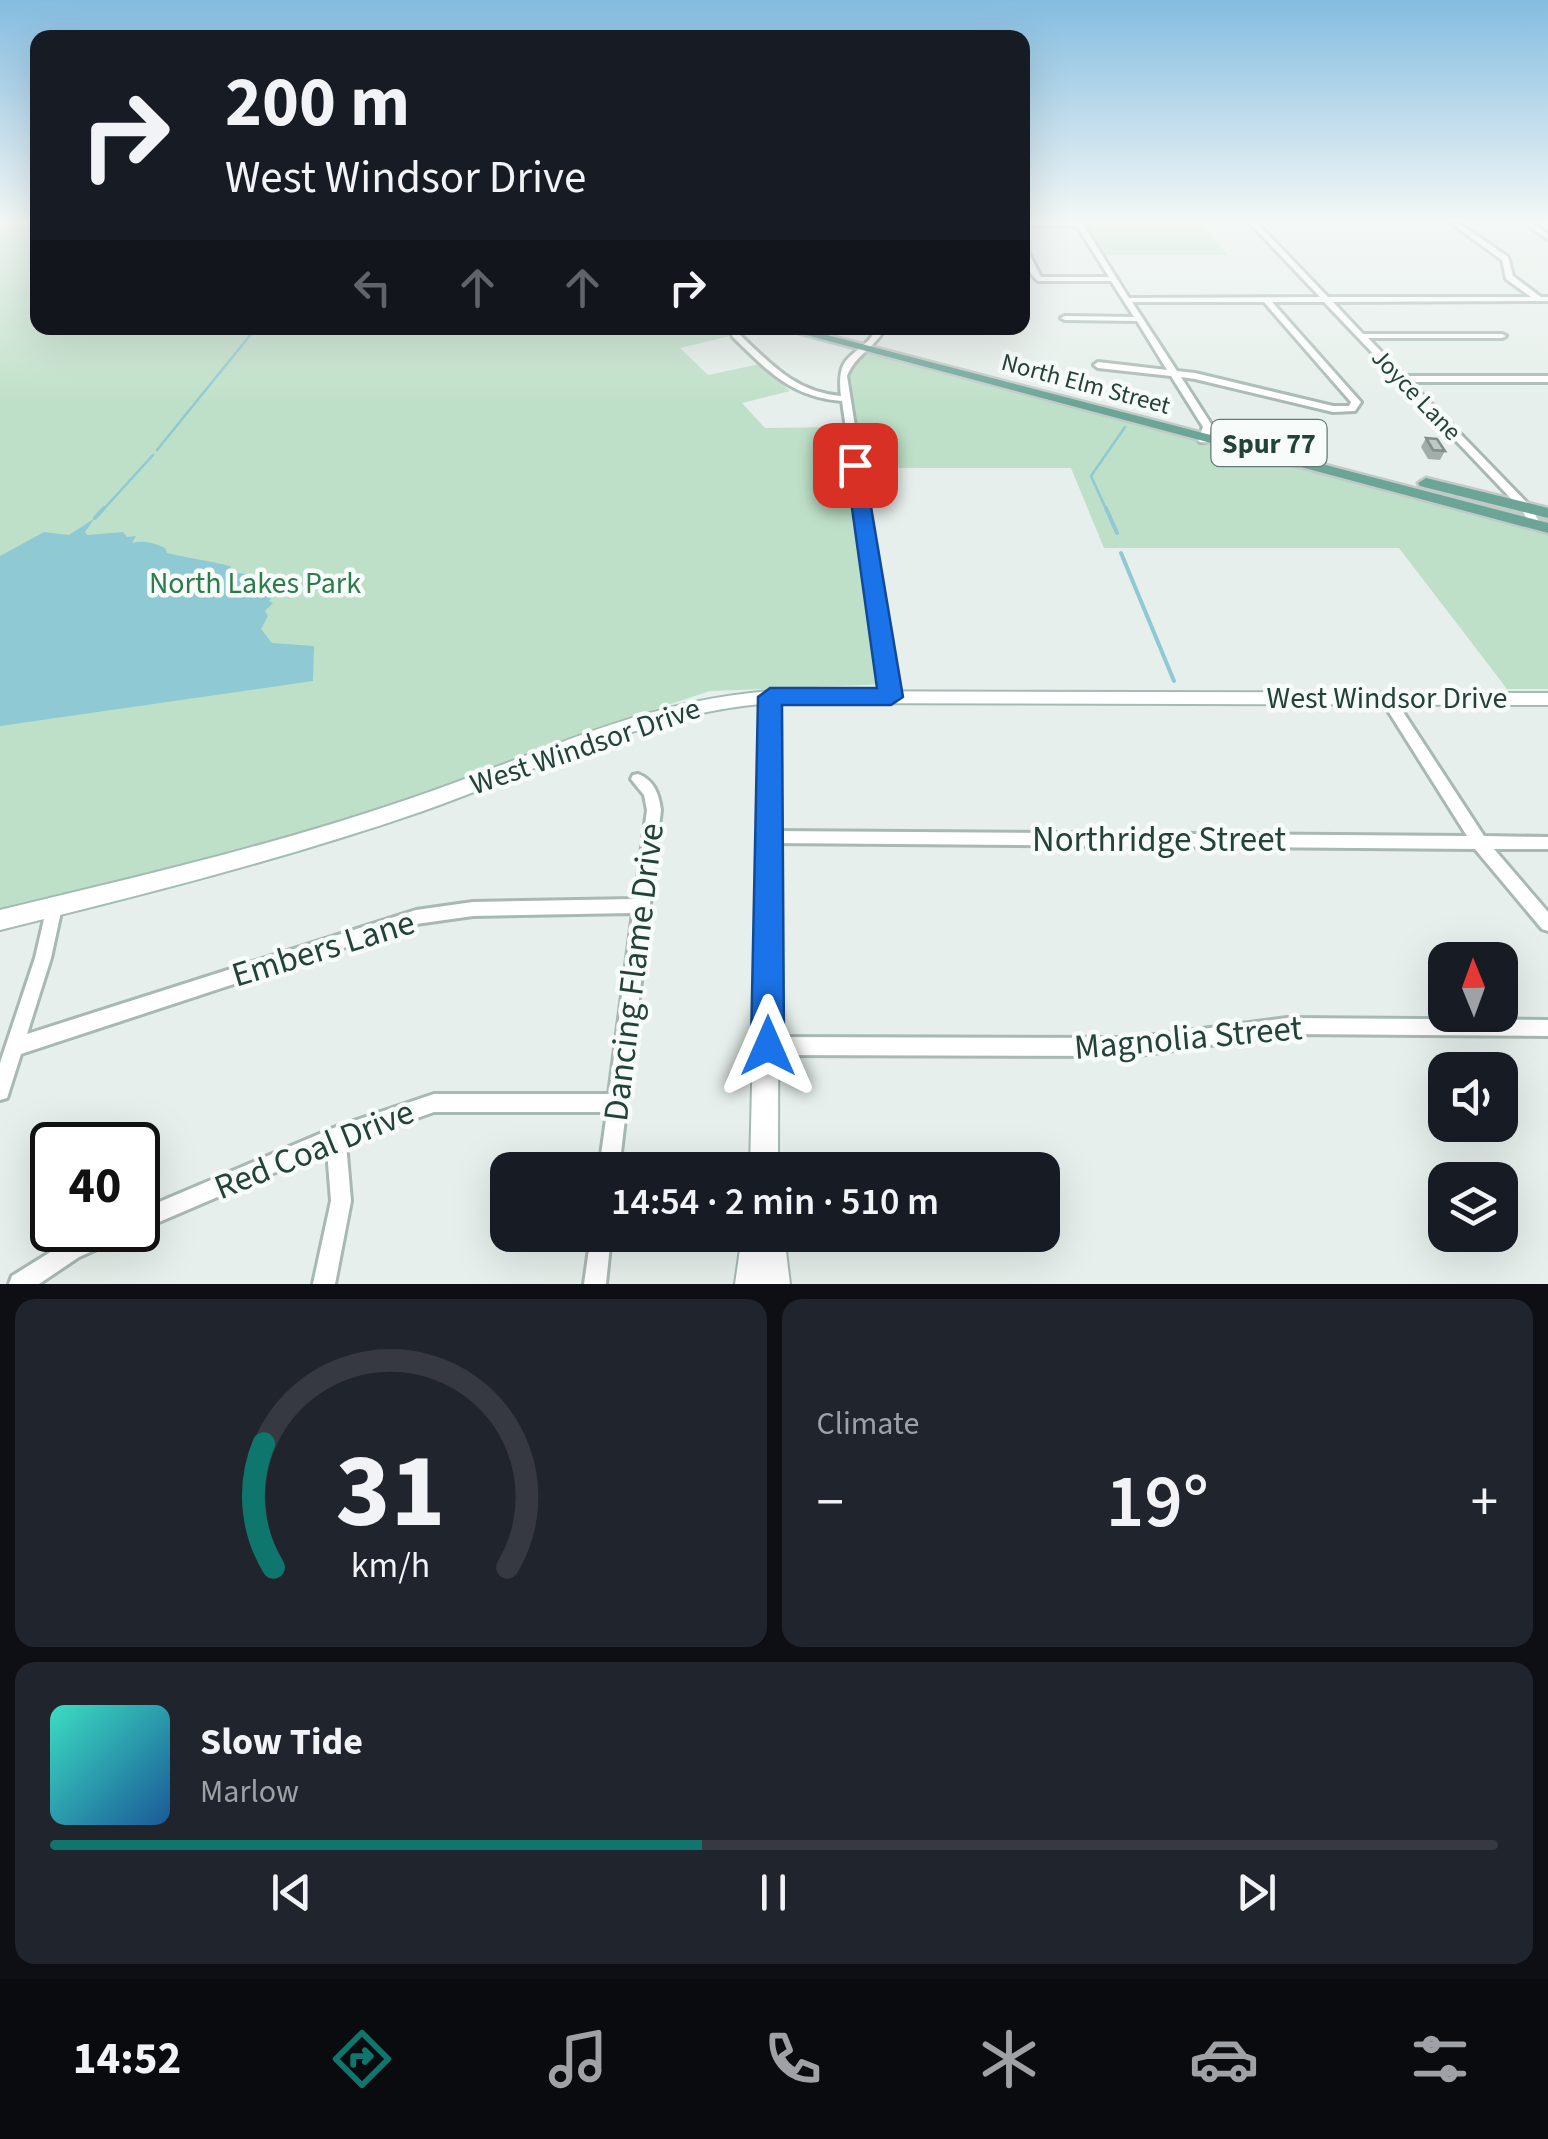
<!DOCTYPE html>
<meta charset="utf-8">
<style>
:root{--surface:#171b24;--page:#20242c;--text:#f1f3f6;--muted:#9ea1a6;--line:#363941;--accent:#0f766e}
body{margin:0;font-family:"Source Sans 3",sans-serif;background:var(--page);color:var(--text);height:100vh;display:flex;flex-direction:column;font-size:38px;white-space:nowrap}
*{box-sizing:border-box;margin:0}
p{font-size:32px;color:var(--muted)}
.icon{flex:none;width:55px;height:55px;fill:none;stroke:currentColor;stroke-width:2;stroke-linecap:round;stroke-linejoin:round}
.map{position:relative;height:1284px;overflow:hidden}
.sheet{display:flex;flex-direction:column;gap:15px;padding:15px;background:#0d0f14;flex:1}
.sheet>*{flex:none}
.top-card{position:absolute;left:30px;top:30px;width:1000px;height:305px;border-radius:20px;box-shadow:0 10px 40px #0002;background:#171b24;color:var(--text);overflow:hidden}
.needle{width:65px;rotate:359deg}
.controls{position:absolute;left:1428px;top:942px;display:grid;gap:20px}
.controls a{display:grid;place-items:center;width:90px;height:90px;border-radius:20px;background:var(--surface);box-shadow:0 10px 40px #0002;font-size:50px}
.speed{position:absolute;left:30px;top:1122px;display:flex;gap:20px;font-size:50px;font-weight:700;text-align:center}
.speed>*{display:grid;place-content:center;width:130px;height:130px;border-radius:50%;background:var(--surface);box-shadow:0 10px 40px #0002;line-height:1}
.speed .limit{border:5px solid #111;border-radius:15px;background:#fff;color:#111}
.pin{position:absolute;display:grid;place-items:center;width:85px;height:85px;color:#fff;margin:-42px;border-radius:20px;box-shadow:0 5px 15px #0006}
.me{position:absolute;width:110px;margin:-55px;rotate:0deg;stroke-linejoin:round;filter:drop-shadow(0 0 8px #0008)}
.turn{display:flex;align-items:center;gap:35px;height:210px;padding:0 30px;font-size:45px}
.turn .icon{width:130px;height:130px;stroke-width:2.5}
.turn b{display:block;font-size:70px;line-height:85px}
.lanes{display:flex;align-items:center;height:95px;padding:0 30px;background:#0003;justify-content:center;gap:50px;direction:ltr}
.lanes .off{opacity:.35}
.big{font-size:75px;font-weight:600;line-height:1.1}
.sheet .card{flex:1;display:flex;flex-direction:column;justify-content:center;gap:15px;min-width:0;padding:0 35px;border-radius:20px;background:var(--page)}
.sheet .dial{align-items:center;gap:0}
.dial svg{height:260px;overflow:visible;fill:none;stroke:var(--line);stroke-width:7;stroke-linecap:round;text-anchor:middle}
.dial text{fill:var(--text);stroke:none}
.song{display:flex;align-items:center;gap:30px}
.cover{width:120px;height:120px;border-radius:15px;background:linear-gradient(135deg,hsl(170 70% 55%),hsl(210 70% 35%))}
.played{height:10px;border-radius:5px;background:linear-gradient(90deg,var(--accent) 45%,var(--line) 45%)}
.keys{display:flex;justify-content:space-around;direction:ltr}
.heat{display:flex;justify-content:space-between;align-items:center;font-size:55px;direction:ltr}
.sheet .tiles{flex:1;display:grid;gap:15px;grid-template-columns:1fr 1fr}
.card:last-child{grid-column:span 2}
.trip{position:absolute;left:490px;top:1152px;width:570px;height:100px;border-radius:20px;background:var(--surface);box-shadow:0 10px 40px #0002;font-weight:600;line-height:100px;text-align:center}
.menu{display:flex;height:160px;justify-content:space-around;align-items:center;background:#090b0e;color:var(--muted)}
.menu .icon{width:70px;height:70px}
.menu .on{color:var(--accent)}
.menu b{font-size:45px;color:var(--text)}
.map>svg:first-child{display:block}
.green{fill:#bfe0c8}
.water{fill:#8ec9d4}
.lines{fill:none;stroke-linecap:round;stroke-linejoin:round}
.stream-far1{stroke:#8ec9d4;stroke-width:2.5}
.stream{stroke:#8ec9d4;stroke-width:4}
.street-casing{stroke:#a8b8b2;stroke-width:6}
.secondary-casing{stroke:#a4bbb3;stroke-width:4}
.primary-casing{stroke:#c2cac8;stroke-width:5}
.street{fill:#fff;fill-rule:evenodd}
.secondary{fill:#fff;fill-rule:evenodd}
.primary{fill:#6aa596;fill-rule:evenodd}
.wall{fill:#a1aea9}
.building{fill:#bbcac4;stroke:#838d89;stroke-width:2.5}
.route{fill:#1a73e8;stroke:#114b97;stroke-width:2.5}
.labels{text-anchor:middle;stroke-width:9;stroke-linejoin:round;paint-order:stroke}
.far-street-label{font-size:25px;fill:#24423a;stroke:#f7fbf9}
.shield{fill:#f7fbf9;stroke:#637a73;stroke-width:2.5}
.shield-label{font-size:28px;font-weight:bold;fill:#24423a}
.park-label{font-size:30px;fill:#2d7a4b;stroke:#f7fbf9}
.street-label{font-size:30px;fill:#24423a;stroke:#f7fbf9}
.near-street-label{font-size:35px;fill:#24423a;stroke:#f7fbf9}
</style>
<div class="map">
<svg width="1548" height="1284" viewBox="0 0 1548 1284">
<rect width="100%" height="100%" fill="#e6efeb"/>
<path class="green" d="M0,223h37l1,105h682l10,8 -50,12 28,27 52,-11 30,27 -48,12 23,25 77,-1 47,257 -179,7 -112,37 -93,39 -246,81 -259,64z
M1083,223h117l28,32h-126z
M867,352l681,180v157h-41l-108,-141h-295l-33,-80h-211l-14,-91 4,-15z"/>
<path class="water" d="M95,518l-10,14 2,3 36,-3 4,5 9,-1 -4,7c10,-3 23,0 33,5l2,5c22,5 42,8 63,13l4,7 29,2 5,6 8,1 4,4 -11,15 4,2 -8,8 3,5 -7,13 11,14 42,3 -1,35 -313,45v-170l44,-24 25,3z"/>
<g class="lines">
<path class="stream-far1" d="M157,450l99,-122
M102,511l51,-56
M1107,511l-16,-35 34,-49"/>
<path class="stream" d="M1106,508l11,25
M95,518l9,-10
M1121,553l53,128"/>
<g class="street-casing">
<path id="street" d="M1022,223h60l47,75 191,-1 -70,-74h7l71,74h203l-25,-18 -4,-19 -51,-37h8l49,34 5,19 28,21h7v4l-215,1 30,32h139l4,2 -4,2h-134l37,38h143v6h-138l120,124 11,19 -1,2h-8l-10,-17 -198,-208h-52l87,98 2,2 -6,9 -22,1 -138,-33 -14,-2 32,50 -7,15h-6l-2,-2 5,-13 -32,-51 -73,-8 -4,-3 4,-3 69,8 -30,-49 -72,-1 -4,-2 4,-2 69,1 -23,-36h-73c-9,-7 -16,-23 -16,-35l4,2 15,29h68l-32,-51h-55zM1132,302h132l87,100 -2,4h-16l-138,-33 -18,-2z
M1524,223h8l16,11v5z
M735,328h6l-1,7c32,30 55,57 101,61 -6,-48 19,-36 36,-68h8c-9,19 -30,27 -38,48l51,321 -2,3h-10l-2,-3 -42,-296c-51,-4 -74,-30 -109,-64l-1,-2z
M1387,693l5,2 92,141 64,1v12h-54l54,63v19l-6,-2 -67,-80 -706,-6 -5,-2 -3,-4 3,-4 5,-2 698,5 -87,-138 2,-3z
M638,774c16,6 21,20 23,36l-42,360h-20l8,-58h-173l-88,31 5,58 -16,83h-22l18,-83 -4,-51 -189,81 -3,-1h3v-19l198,-84 98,-33h175l24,-181 -160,3 -57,8 -395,130 -14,44 -7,2v-37l35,-105 13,-56 6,-2 6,2 2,5 -11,51 -24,76 389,-124 57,-8 162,-3 12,-89 -3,-15 -13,-16 2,-4z
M1287,1018l261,2v16l-261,-2 -155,22 -365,-1 -6,-3 -3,-6 3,-6 6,-3 365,1z
M93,1230h34l-3,7 -45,20 -40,27h-30l3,-8 53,-33z
M591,1235h20l-5,49h-22z"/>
</g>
<g class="secondary-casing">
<path id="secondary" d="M770,691l778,2v12l-769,-2 -1,467h-28l11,-466c-121,11 -226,68 -338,107 -139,48 -281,84 -423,119v-20c137,-33 275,-65 409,-111 125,-42 226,-97 361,-108z
M742,1235h42l6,49h-55z"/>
</g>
<g class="primary-casing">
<path id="primary" d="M780,328h20l748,195v10z
M1426,478l122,30v10l-128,-32 -2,-3z"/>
</g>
<use href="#street" class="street"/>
<use href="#secondary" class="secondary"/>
<use href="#primary" class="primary"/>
</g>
<path class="wall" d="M1426,438l19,13 -5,9 -12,-1 -7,-12z"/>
<path class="building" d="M1426,438l11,1 8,12 -12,-1z"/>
<linearGradient id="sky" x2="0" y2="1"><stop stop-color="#84bce0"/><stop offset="0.55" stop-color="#f4f8f6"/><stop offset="1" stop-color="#f4f8f6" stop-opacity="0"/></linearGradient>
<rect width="1548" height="403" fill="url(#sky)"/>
<path class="route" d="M855,459l9,6 39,232 -12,8h-109l2,341 -5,11 -11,5 -12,-5 -5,-11 7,-349 12,-9h107l-31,-223z"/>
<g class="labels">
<g class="far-street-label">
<text transform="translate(1086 383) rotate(15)" y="9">North Elm Street</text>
<text transform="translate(1417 394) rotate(46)" y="9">Joyce Lane</text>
</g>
<rect class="shield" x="1211.5" y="420" width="115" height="46" rx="8"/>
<g class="shield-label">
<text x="1269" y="453">Spur 77</text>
</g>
<g class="park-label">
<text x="255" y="593">North Lakes Park</text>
</g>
<g class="street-label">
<text x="1387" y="708">West Windsor Drive</text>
<text transform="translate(585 746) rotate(-19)" y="10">West Windsor Drive</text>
</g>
<g class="near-street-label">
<text x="1159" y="851">Northridge Street</text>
<text transform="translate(323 948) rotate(-17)" y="12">Embers Lane</text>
<text transform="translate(633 972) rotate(-83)" y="12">Dancing Flame Drive</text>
<text transform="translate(1188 1037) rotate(-5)" y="12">Magnolia Street</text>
<text transform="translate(314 1149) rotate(-22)" y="12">Red Coal Drive</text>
</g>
</g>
</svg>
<div class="controls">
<a><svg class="needle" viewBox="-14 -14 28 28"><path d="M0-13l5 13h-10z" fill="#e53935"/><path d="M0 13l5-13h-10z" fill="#9ea1a6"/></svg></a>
<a><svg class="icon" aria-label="sound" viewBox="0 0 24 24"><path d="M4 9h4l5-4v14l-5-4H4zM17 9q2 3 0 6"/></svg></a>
<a><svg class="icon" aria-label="layers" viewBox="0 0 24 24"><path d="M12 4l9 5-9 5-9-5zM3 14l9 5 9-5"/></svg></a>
</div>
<div class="speed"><div class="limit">40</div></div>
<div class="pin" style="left:855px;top:465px;background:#d93025"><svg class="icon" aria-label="arrive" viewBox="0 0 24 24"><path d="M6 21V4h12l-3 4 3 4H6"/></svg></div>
<svg class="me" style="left:768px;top:1046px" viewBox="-20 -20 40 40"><path d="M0-17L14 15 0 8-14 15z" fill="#1a73e8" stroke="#fff" stroke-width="4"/></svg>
<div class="trip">14:54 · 2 min · 510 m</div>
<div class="top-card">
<div class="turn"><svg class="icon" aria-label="right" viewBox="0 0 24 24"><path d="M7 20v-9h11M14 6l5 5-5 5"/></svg><div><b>200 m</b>West Windsor Drive</div></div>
<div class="lanes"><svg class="icon off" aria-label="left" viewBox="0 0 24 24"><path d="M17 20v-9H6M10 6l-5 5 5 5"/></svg><svg class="icon off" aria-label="ahead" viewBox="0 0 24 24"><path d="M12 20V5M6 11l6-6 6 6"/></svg><svg class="icon off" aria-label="ahead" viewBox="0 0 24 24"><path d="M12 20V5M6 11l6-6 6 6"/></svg><svg class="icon" aria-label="right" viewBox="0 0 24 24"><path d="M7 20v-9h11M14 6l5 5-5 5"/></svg></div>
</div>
</div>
<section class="sheet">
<div class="tiles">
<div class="card dial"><svg viewBox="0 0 100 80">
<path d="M14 69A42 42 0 1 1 86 69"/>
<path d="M14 69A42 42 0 0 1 11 31" stroke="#0f766e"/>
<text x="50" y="56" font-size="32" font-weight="700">31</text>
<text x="50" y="72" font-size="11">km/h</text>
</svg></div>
<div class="card"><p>Climate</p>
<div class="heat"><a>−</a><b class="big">19°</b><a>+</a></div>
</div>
<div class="card">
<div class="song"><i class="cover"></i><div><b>Slow Tide</b><p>Marlow</p></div></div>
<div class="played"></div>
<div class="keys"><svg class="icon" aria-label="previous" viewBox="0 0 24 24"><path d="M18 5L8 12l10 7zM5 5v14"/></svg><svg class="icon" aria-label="pause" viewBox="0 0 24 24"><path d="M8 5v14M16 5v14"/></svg><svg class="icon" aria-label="next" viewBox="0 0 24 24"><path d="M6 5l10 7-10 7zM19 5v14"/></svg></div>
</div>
</div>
</section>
<nav class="menu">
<b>14:52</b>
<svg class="icon on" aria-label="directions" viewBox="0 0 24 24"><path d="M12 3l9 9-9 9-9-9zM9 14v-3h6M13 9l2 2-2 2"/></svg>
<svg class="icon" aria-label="music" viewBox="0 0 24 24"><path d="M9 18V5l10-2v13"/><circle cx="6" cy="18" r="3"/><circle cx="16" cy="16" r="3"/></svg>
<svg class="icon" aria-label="phone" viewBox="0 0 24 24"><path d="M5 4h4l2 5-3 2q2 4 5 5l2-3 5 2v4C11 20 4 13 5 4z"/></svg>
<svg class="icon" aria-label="climate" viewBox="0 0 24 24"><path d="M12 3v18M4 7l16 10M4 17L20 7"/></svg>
<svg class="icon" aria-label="car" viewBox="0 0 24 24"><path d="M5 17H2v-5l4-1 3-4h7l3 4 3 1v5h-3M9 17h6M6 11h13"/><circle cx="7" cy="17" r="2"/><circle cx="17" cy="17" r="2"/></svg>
<svg class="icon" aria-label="filters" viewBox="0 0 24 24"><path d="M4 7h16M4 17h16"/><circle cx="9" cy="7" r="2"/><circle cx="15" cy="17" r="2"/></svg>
</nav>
